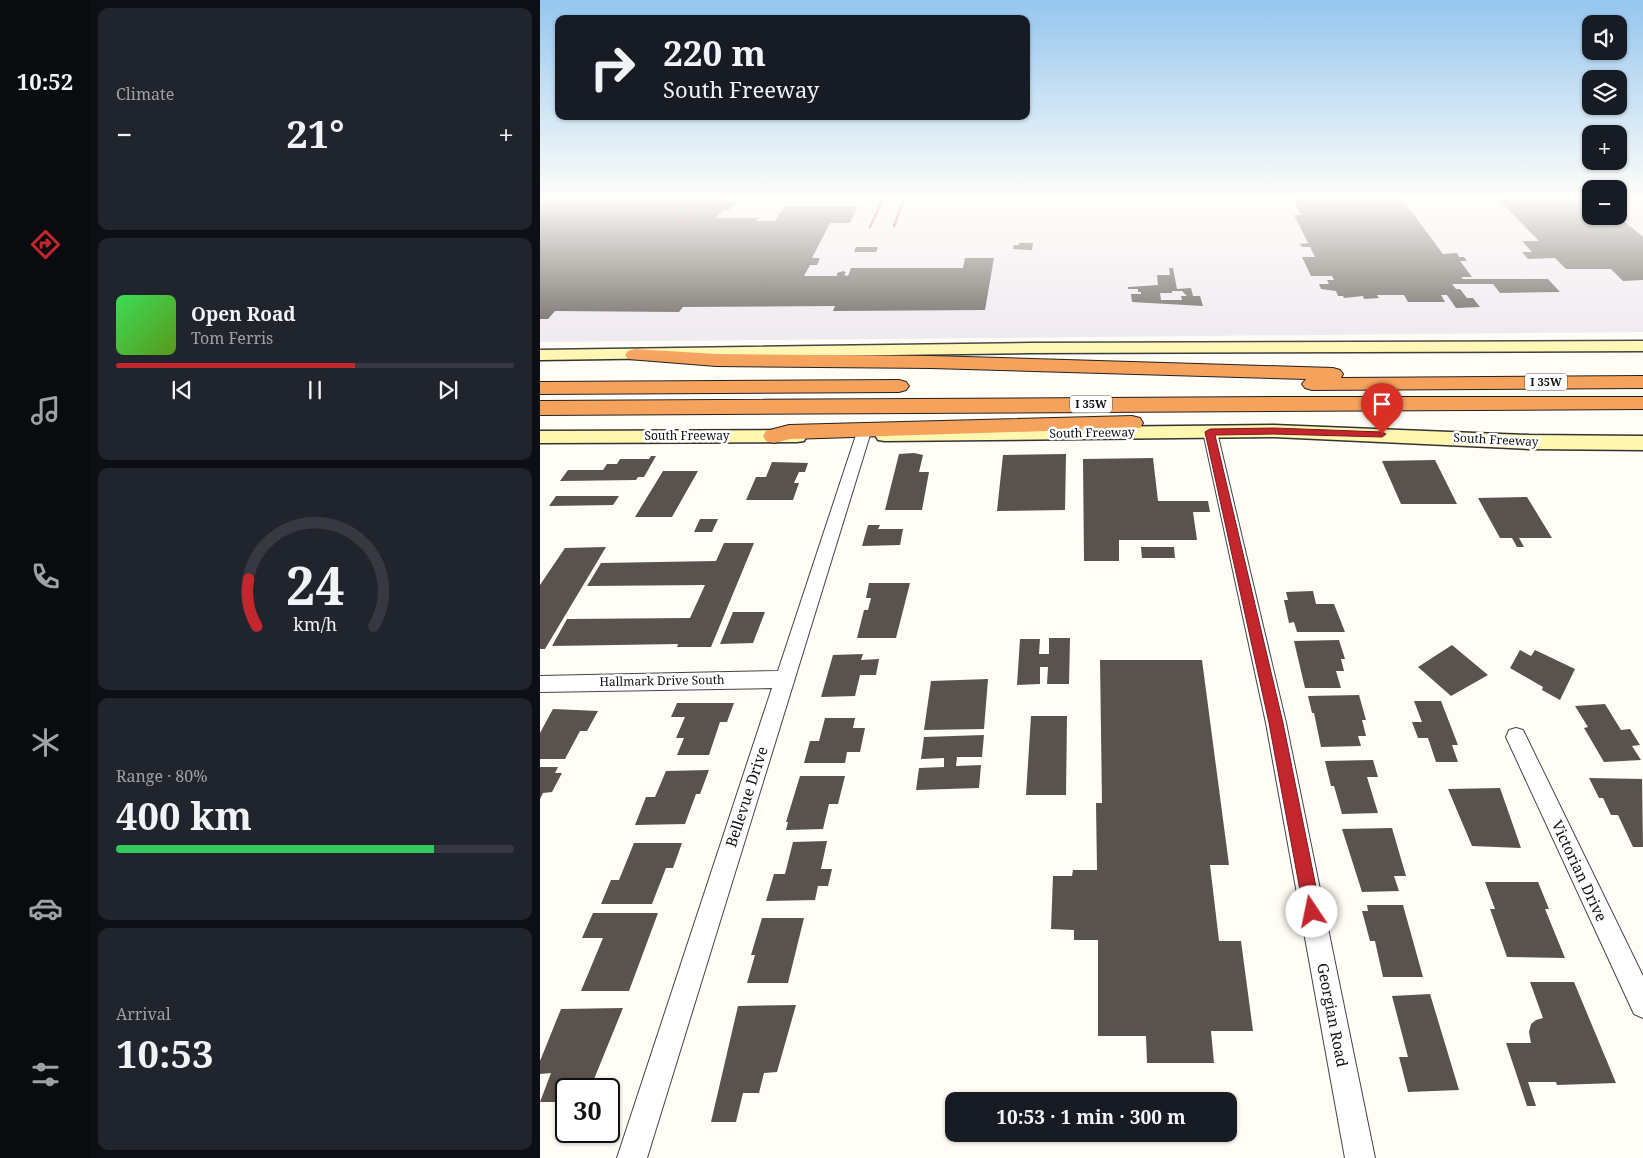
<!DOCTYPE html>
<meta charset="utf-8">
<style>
:root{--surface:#171b24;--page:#20242c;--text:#f1f3f6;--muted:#9ea1a6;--line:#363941;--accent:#c4262e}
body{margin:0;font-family:"Noto Serif",serif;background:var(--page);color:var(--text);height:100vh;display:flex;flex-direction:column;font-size:19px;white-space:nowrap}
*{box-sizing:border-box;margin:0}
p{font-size:16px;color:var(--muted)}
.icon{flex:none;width:28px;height:28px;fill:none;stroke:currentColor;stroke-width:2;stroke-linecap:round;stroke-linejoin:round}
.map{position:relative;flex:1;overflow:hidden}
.sheet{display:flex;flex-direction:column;gap:8px;padding:8px;background:#0d0f14;width:450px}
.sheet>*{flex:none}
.banner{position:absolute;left:15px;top:15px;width:475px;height:105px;border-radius:10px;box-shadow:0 1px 4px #0004;background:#171b24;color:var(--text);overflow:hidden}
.buttons{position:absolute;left:1042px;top:15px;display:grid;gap:10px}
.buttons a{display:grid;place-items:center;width:45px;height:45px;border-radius:10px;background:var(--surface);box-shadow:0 1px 4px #0004;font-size:25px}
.speed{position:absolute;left:15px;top:1078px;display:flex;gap:10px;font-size:25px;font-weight:700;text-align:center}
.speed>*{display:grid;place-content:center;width:65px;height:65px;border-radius:50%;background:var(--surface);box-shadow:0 1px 4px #0004;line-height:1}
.speed .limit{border:2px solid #111;border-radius:8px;background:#fff;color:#111}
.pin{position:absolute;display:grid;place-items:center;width:42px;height:42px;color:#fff;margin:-51px -21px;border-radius:50% 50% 50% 0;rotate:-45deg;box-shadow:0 0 5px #0007}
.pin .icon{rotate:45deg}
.me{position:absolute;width:55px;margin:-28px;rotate:349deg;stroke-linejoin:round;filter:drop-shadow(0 0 4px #0008)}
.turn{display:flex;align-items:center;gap:18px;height:105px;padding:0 25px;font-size:22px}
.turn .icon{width:65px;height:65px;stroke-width:2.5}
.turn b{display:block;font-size:35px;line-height:42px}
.big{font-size:38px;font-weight:700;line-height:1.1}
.sheet .tile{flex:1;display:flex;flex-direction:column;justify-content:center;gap:8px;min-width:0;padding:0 18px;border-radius:10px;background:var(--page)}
.sheet .dial{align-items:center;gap:0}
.dial svg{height:130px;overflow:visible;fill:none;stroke:var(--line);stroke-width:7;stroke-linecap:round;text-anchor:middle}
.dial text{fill:var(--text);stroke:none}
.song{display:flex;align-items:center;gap:15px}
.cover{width:60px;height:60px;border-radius:8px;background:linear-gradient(135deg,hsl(130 70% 55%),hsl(90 70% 35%))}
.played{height:5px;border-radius:2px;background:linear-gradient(90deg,var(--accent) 60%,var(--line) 60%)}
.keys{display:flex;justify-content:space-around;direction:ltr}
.heat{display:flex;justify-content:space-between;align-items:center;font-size:28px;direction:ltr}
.charge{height:8px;border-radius:4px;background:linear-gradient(90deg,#34c759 80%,var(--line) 0)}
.trip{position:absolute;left:405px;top:1092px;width:292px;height:50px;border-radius:10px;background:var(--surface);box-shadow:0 1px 4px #0004;font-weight:700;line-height:50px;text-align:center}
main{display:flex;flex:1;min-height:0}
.tab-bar{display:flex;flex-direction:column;width:90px;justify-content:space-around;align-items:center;background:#090b0e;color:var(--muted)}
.tab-bar .icon{width:35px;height:35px}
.tab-bar .current{color:var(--accent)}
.tab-bar b{font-size:22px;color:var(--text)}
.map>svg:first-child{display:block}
.industrial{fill:#eee6ef}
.building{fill:#5a524d;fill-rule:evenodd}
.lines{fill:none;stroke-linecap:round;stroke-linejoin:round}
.street-casing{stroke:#444;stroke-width:2}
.secondary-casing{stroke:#333;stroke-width:3}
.highway-casing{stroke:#222;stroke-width:2}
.street{fill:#fff;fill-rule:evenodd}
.secondary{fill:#fff6b0;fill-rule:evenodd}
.highway{fill:#f5a25d;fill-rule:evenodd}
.rail{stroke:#c4262e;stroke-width:2.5}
.route{fill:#c4262e;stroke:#7f191e}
.labels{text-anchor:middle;stroke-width:5;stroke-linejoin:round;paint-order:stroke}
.shield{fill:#fff;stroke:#585858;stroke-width:1}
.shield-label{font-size:11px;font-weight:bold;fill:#111}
.street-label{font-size:12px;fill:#111;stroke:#fff}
.near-street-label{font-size:15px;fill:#111;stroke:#fff}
</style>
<main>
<nav class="tab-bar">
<b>10:52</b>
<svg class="icon current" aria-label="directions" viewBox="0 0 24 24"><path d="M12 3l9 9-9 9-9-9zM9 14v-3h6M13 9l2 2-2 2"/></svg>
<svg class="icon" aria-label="music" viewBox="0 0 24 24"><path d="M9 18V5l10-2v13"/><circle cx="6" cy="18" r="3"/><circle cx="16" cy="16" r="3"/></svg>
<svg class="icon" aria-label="phone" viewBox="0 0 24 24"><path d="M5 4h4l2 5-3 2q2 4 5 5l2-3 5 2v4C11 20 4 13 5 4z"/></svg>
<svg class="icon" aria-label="climate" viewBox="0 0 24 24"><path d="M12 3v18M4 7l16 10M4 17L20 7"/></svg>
<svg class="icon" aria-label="car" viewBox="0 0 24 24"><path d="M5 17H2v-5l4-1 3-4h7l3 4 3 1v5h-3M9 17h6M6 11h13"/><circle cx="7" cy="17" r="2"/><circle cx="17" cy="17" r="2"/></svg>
<svg class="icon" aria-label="filters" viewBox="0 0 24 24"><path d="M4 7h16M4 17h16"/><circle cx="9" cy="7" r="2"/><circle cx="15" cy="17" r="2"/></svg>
</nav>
<section class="sheet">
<div class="tile"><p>Climate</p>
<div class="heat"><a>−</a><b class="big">21°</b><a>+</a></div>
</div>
<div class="tile">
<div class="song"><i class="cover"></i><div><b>Open Road</b><p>Tom Ferris</p></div></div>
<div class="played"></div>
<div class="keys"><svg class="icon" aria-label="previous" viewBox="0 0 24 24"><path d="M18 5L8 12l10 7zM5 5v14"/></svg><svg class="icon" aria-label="pause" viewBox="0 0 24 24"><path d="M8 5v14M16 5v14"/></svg><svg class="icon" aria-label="next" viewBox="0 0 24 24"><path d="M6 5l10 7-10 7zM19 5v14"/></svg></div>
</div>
<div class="tile dial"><svg viewBox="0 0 100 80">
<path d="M14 69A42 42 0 1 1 86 69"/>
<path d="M14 69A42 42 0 0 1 9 40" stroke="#c4262e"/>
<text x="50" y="56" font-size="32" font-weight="700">24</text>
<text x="50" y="72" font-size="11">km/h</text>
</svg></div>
<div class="tile"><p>Range · 80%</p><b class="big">400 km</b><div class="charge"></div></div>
<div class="tile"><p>Arrival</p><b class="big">10:53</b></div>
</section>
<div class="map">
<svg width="1103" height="1158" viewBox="0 0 1103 1158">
<rect width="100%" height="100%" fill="#fffdf5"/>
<path class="industrial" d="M0,199h1051v17h28v-17h24v133l-1103,10z"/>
<path class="building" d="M0,199h182l2,3h12l-7,8h-6l-7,8h42l-2,3h19l10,-15h73l-8,17h-20l-18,35h8l-3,7h-7l-6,11h33v-3l6,-2 3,1 -2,3 4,1 3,-8h112l2,-10h29l-9,52 -152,1 2,-5 -152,1 -4,5 -124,-1 -7,8h-8z
M753,199h109l41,55 14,-1 2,4h5l3,4h-7l12,16h-11l2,2h85l12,13 -60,1 -7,-9h-41l4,5h4l7,9h6l7,9 -24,1 -9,-13h-6l4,7h-37l-4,-7h-27l2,3 -15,1 -1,-3 -19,2 -1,-2h-5l-2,-5 -15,-2 -2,-5h10l-2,-4h7l-2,-4h-21l-9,-19h13l-5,-10h-8l-2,-3 8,-1 -14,-28h7z
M958,199h93v17h27l25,21v43l-20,1 -12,-12h-45l-11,-11 -27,1 -6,-7h10l-10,-11h17z
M479,243h14l-1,7 -19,-1 1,-4h5z
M316,247h22l-2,5h-22z
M629,268h4l4,21 14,-1 2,8h7l3,10 -71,-4 -1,-8h10v-2h-3v-3h-10v-2l30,-2 -1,-10h13zM632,291h10l5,5h-6l1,4h-21l-1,-7h12z
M374,453l9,2 -4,17h10l-7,38h-37l14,-56z
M526,454l-1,56 -68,1 6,-56z
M111,456h5l-12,21h-6l-2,3 -76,1 8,-11h35l4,-6h10l3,-5h29z
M613,458l5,43h50l2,11h-17l4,28h-78v21h-35l-1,-102z
M895,460l22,44h-56l-19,-43z
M232,462l36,1 -3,9h-6l-5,11h5l-6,17h-47l10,-23h10z
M123,471h35l-26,46h-37z
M16,496h63l-6,9 -64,1z
M987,497l25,41h-33l5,9h-7l-5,-9h-12l-22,-40z
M160,519h18l-6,13h-18z
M328,525h12l-2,4h25l-3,16 -38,1z
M184,543h30l-43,104h-34l1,-3 -126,2 15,-27 123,-1 15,-33 -118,1 14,-23 115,-2z
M66,547l-61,102h-5v-64l25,-37z
M601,547h33l1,11h-33z
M329,583h41l-14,55h-39l7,-28h4l3,-12h-5z
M773,591l3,13h18l11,28h-48l-3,-10 -5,1 -5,-23h4l-2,-8z
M193,612h32l-12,31 -33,1z
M509,638h21l-1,46h-22l1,-17h-8v17l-23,1 3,-46h20l-1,15h10z
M799,640l6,19h-4l3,12h-8l5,17h-36l-11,-47z
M912,645l36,30 -37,21 -33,-29z
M980,650l11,6 4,-6 40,19 -15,31 -18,-10 1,-3 -33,-19z
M323,654l-2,6 18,-1 -3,16h-16l-5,21 -34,1 12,-42z
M560,660h102l27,205h-19l9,76h22l12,90h-42l3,32h-67l-1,-27h-48v-96h-24v-10l-23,-1 2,-53h19l1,-6h24l-1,-67h6z
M448,679l-4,50 -60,1 7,-49z
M819,695l7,25h-4l4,16h-8l3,10 -40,1 -7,-34h-2l-4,-17z
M874,701h27l17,44h-6l6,17h-22l-8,-24h-10l-6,-16h10z
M137,703h57l-7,19h-7l-11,33h-32l7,-17h-8l9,-21h-14z
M1065,704l16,26 9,-1 10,16 -8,1 9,14 -37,2 -20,-34 4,-1 -13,-21z
M13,709l45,2 -11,20h-7l-15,28h-25v-26z
M491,716h36l-1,79h-40z
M285,718h30l-2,10h12l-5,24h-13l-2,11h-41l6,-22h9z
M444,735l-2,22h-25l-1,9 25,-1 -2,23 -63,2 3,-22 25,-1v-9l-23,1 3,-22z
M833,760l5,17h-11l11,36 -36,1 -8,-28h-3l-6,-25z
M0,767h18l-3,6h7l-10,19 -9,1 -3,6z
M169,770l-9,24h-4l-11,30 -50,1 11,-28h9l11,-26z
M260,776h45l-7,28h-9l-6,25 -37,1 2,-8h-2z
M1049,778l53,1 1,68h-10l-15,-32h-7l-8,-17h-4z
M960,788l21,60 -49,-2 -24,-57z
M852,828l14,48h-12l5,15 -37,1 -20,-63z
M287,841l-6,28h11l-4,17h-10l-3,14 -49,1 8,-27h11l8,-32z
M94,843h48l-9,25h-7l-14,36h-51l10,-24h8z
M945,882h53l11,27h-4l20,49 -58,-1 -17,-48h5z
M827,905h36l20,72h-40l-8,-36h-5l-8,-30h6z
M53,913h65l-29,78h-48l22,-53h-21z
M222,918h42l-16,65h-41l8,-28h-4z
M990,982h44l42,101 -59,2 -1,-3h-28l8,24h-9l-21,-63h25l-2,-11 2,-8 5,-4 7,-2z
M890,994l29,96 -51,2 -9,-35h9l-16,-61z
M256,1005l-19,67 -13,1 -5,20h-16l-7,29h-25l27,-116z
M83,1008l-33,81h-24v13h-26l11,-29 -11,1v-13l21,-52z"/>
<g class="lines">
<g class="street-casing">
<path id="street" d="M670,428l7,4 69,291 89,435h-30l-79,-435 -63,-291z
M323,431l7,4 -223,723h-30l155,-470 -232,4v-16l238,-5 78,-236z
M976,728l7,2 120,246v42l-9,-4 -128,-277 3,-7z"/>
</g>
<g class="secondary-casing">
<path id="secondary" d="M1103,341v10l-613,2 -490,7v-10l490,-7z
M734,425l255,10 114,1v14l-114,-1 -255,-12 -389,4 -7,-1 -3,-5 3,-5 7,-1z
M257,430l7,1 3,5 -3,5 -7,1 -257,1v-12z"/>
</g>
<g class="highway-casing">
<path id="highway" d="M95,349l81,5 215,2 402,12 7,2 3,4 -2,4 302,-2v12l-331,2 -7,-2 -3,-4 4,-5 -375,-11 -215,-2 -88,-7 -3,-4 3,-4z
M359,380l7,2 3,4 -3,4 -7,2 -359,2v-12z
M740,397h363v12l-1103,6v-14z
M592,416l8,2 3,5 -3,5 -350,11 -16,4 -8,-2 -3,-5 3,-5 23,-6z"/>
</g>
<use href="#street" class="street"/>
<use href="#secondary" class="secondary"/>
<use href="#highway" class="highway"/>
<path class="rail" d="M141,221l19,-22
M354,226l10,-27
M330,227l13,-28"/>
</g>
<linearGradient id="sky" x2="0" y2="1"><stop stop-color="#95c6ee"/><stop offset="0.55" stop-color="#fffefa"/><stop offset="1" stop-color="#fffefa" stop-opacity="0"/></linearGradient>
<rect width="1103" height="361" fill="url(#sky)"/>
<path class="route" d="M734,428l108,4 4,2 -4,3 -108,-3 -59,1 68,288 38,189 -3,6 -6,2 -5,-2 -3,-6 -35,-189 -64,-291 5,-3z"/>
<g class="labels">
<g class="shield">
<rect x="985" y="373.5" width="42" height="17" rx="4"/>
<rect x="530" y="395.5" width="42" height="17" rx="4"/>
</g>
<g class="shield-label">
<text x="1006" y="386">I 35W</text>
<text x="551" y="408">I 35W</text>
</g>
<g class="street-label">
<text transform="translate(552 433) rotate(-1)" y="4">South Freeway</text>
<text x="147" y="440">South Freeway</text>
<text transform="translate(956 440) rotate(3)" y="4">South Freeway</text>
<text transform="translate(122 681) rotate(-1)" y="4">Hallmark Drive South</text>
</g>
<g class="near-street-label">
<text transform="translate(207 797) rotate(-72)" y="5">Bellevue Drive</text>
<text transform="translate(1039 871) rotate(65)" y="5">Victorian Drive</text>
<text transform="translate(792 1015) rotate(79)" y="5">Georgian Road</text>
</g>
</g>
</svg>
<div class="buttons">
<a><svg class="icon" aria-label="sound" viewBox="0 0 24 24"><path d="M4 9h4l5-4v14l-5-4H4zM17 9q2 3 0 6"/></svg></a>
<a><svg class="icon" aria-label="layers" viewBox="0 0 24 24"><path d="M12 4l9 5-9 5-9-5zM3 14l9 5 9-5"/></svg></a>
<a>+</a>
<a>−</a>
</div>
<div class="speed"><div class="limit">30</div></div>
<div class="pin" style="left:842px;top:434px;background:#d93025"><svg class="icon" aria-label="arrive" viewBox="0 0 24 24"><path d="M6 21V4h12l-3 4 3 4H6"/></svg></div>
<svg class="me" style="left:772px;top:912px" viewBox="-20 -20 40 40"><circle r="19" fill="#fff"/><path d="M0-13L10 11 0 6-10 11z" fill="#c4262e"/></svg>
<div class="trip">10:53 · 1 min · 300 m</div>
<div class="banner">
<div class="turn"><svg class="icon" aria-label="right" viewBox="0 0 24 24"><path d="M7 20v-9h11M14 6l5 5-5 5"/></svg><div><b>220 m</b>South Freeway</div></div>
</div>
</div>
</main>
